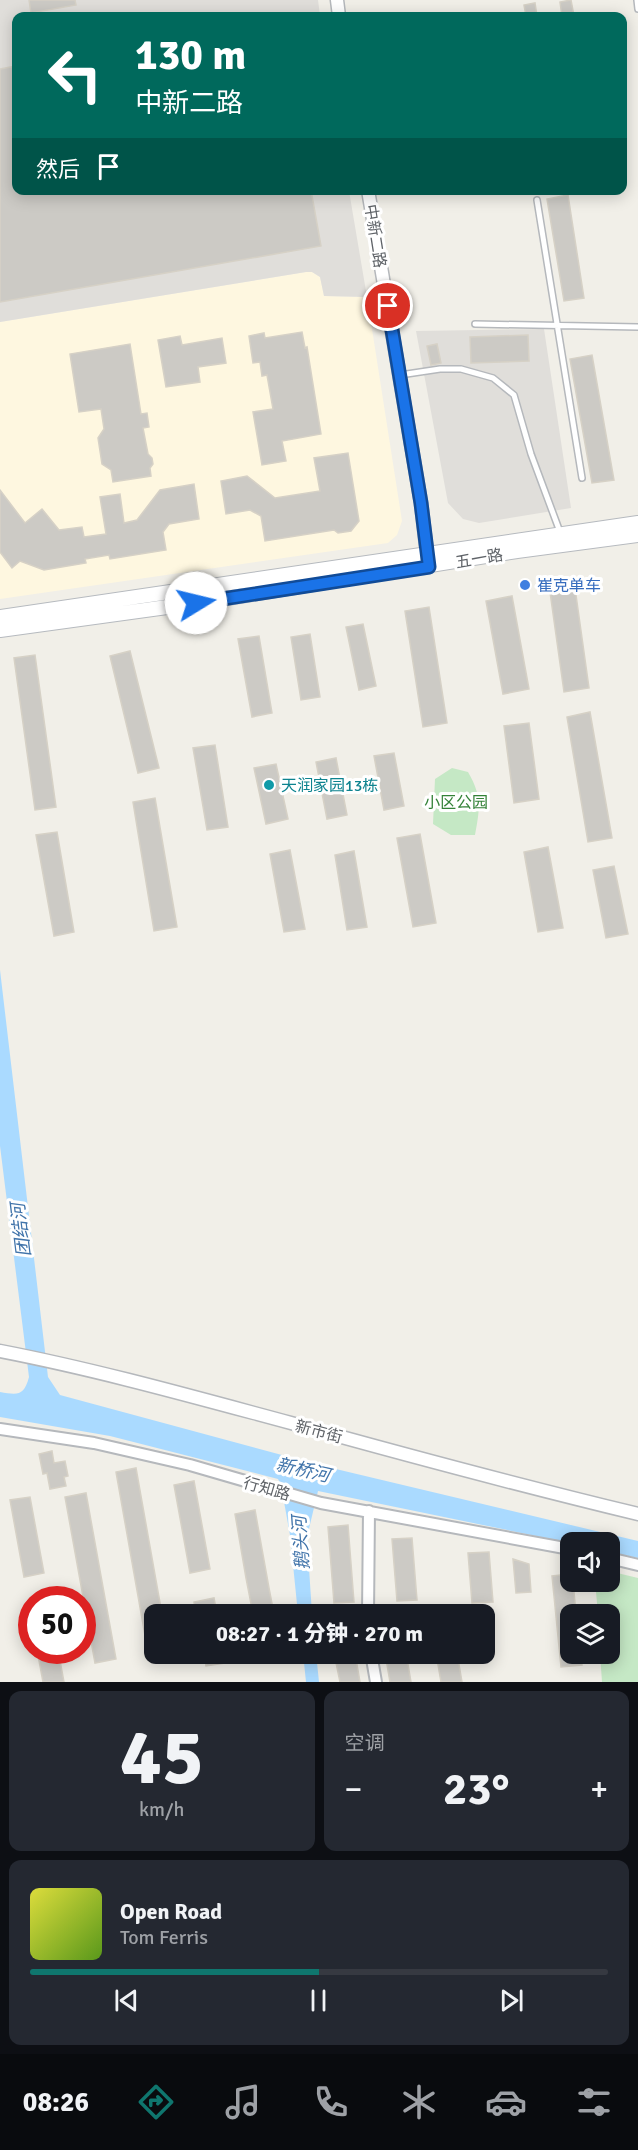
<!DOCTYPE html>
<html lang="zh">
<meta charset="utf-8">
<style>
:root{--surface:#171b24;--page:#242831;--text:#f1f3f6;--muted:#9ea1a6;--line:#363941;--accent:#0f766e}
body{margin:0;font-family:Signika,"Noto Sans SC",sans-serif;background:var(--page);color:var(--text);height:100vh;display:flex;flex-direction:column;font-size:22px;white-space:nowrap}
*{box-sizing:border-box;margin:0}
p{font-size:20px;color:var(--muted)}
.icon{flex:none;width:33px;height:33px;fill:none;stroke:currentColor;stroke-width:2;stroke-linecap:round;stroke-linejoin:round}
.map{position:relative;height:1682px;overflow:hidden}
.sheet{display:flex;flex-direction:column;gap:9px;padding:9px;background:#0d0f14;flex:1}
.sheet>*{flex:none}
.hud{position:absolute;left:12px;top:12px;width:615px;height:183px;border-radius:12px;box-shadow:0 3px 15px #0003;background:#00695c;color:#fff;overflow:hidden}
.buttons{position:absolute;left:560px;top:1532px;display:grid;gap:12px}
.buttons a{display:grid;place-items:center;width:60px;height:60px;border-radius:12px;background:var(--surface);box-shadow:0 3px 15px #0003;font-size:30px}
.speed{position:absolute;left:18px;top:1586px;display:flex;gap:12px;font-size:30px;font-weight:700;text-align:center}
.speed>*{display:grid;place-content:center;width:78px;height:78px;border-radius:50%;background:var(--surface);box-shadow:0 3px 15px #0003;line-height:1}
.speed .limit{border:9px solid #d22;background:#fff;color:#111}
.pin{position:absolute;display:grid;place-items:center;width:51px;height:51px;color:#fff;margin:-26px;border:3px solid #fff;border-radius:50%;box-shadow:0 2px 6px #0007}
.me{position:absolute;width:66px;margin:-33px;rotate:81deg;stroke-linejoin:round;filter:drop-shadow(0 0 4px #0008)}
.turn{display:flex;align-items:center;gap:21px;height:126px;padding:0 24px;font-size:27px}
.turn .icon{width:78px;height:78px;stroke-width:2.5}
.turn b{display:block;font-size:42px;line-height:51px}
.then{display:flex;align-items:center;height:57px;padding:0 24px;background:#0003;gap:12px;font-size:22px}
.big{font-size:45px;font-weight:800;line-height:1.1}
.sheet .widget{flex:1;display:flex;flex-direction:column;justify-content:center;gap:9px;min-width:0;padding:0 21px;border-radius:12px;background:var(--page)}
.sheet .dial{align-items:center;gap:0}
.dial b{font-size:78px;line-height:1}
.song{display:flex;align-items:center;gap:18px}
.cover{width:72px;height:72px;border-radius:9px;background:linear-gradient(135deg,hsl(60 70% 55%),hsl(90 70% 35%))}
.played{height:6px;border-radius:3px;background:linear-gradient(90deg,var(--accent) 50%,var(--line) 50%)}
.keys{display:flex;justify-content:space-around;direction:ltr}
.heat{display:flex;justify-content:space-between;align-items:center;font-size:33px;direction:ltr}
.sheet .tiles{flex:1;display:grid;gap:9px;grid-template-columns:1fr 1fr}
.widget:last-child{grid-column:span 2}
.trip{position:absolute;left:144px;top:1604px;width:351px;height:60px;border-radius:12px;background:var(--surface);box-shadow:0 3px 15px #0003;font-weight:800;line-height:60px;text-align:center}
.tabs{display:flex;height:96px;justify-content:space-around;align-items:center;background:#090b0e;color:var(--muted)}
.tabs .icon{width:42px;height:42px}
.tabs .active{color:var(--accent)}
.tabs b{font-size:27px;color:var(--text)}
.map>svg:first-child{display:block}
.commercial{fill:#fef7e0}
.industrial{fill:#e0deda}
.green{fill:#c5e8c5}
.water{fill:#aadaff}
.building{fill:#cccac5;stroke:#d6d1c6;stroke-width:1.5}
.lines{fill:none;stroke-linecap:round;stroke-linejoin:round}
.service-casing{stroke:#b5b8bc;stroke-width:8}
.minor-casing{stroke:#b5b8bc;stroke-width:14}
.tertiary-casing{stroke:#b5b8bc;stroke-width:15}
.secondary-casing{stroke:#b6babf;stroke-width:16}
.service{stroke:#fff;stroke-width:5}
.minor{stroke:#fff;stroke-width:10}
.tertiary{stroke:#fff;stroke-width:12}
.secondary{stroke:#fff;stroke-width:14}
.route-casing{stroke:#114b97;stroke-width:15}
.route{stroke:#1a73e8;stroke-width:10}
.shop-dot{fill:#3f7fe0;stroke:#fff;stroke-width:2}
.culture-dot{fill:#0f9aa8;stroke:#fff;stroke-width:2}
.labels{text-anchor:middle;stroke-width:6;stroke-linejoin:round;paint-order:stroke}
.street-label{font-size:16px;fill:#5f6368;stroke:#fff}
.shop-label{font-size:16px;fill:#366cbe;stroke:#fff;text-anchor:start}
.culture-label{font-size:16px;fill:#0d838f;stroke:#fff;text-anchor:start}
.park-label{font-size:16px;fill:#348238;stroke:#fff}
.water-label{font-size:18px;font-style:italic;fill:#4174aa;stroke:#fff}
</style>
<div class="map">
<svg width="638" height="1682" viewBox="0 0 638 1682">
<rect width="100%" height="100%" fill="#f1efe8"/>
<path class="commercial" d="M306,272h6l8,5 4,19 43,1 35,224 -5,14 -9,8 -388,56v-277z"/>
<path class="industrial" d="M0,0h318l2,16h-304v174l333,1 18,106 -43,-1 -4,-19 -8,-5h-6l-306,50z
M544,329l27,179 -92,15 -16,-4 -15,-16 -32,-172z"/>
<path class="green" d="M452,768l16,4c14,24 12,36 7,63h-24l-18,-11 2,-45z
M609,1571l29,7v104h-36l-2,-29h9v-39h-11l-3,-33h14z"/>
<path class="water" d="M0,970l48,407 12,18 259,70 319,76v17l-29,-6v-10l-39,1 -252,-52 -11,46 5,77h-14l-8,-79 -9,-50 -3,-6 -168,-43 -110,-19v-25c18,3 24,4 29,-15l-29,-231z
M303,1653h13l3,29h-13z"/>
<path class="building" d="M29,0h46l1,5 -45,8z
M571,0l3,16h-12l-2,-14z
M535,3l2,13h-11l-2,-11z
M16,66v124h295l10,56 -321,56v-233z
M568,195l16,103 -20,3 -17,-102z
M302,332l3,16 2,-1 14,87 -39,7 4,20 -24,4 -9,-53 20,-3 -6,-34 -5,1 -2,-14 -7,1 -4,-27 15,-3 1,5z
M528,335l1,26 -58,2 -1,-26z
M180,336l2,9 40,-7 4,25 -28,4 2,15 -34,5 -8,-47z
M130,344l11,70 6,-1 2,14 -6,1 5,26 4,4 1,6 -3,4 1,8 -38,6 -2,-12 -9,-6 -4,-26 6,-9 -3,-20 -22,3 -9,-58z
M437,344l4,19 -10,2 -4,-19z
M592,355l22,125 -22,3 -22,-124z
M348,453l11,68 -8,10 -13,2 -4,-3 -69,11 -4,-25 -11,-6 -24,4 -5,-33 26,-5 28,22 45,-7 -6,-33z
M194,484l5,35 -30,5 -6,8 3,18 -56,9 -1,-4 -24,4 1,4 -42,7 -24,-9 -8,7 -12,-16v-62l25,33 17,-14 17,21 23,-3 2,10 22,-3 -6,-37 20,-3 4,29 13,-3 23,-30z
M575,588l14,100 -25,4 -14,-100z
M512,596l17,93 -26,5 -17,-93z
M429,607l18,116 -24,4 -18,-116z
M363,624l13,62 -17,4 -13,-63z
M310,634l10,63 -19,3 -10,-63z
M259,636l13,77 -20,4 -14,-78z
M130,651l29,117 -21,5 -28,-117z
M35,655l21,152 -21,3 -21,-152z
M590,712l22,126 -24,4 -21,-125z
M529,723l10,76 -25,4 -10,-77z
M215,745l13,82 -21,3 -14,-82z
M394,753l10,53 -20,4 -10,-54z
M336,758l11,57 -20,4 -11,-57z
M276,764l12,55 -22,5 -12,-56z
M155,798l22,129 -23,4 -21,-129z
M57,832l17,100 -20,4 -18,-101z
M420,834l16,89 -23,4 -16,-89z
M548,847l15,81 -25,4 -14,-80z
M290,850l15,79 -21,3 -14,-78z
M354,851l13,76 -20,3 -12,-75z
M614,866l14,68 -22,4 -13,-68z
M52,1451l2,12 11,-2 3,15 -4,1 2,9 -16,3 -3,-16 -4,1 -4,-20z
M136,1468l26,146h-8v43l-5,1 -33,-186z
M194,1481l16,88 -20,4 -16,-88z
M86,1493l30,166 -21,4 -30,-166z
M30,1497l14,76 -20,4 -14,-77z
M255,1510l14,78 5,26h-21l-7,-36 -11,-64z
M348,1525l6,77 -20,1 -6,-76z
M412,1538l5,62 -20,1 -5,-62z
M489,1552l4,50 -21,1 -4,-50z
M513,1559l16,5 2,28 -15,1z
M570,1574v7h3l3,33h-6v39h10l2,12 -21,2 -9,-91z
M214,1598l3,16h-21l-2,-12z
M37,1650h21l6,32h-21z
M204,1653h20l2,10 -20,3z
M334,1653h21l5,29h-20z
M385,1653h21l5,29h-21z
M436,1653h21l5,29h-21z"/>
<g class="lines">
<g class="service-casing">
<path id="service" d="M637,0l1,9
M537,200l45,278
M475,324l163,3
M400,375l40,-6h21l32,9 21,17 17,59 29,78"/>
</g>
<g class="minor-casing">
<path id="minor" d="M0,1429l94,14 96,22 131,38 249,46
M609,1558l29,7
M368,1614l1,-103
M371,1653l5,29"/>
</g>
<g class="tertiary-casing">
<path id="tertiary" d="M337,0l2,16
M368,190l53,313 7,59
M0,1351c98,19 194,46 291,72 115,32 231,63 347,91"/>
</g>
<g class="secondary-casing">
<path id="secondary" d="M0,617l638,-94
M0,630l196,-27 321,-52 121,-16"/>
</g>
<use href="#service" class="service"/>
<use href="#minor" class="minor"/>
<use href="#tertiary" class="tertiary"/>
<use href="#secondary" class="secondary"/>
</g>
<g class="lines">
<g class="route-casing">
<path id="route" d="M196,603l233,-36 -8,-64 -33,-197"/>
</g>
<use href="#route" class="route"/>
</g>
<circle class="shop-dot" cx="525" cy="585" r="6"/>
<circle class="culture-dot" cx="269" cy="785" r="6"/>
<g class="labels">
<g class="street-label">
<text transform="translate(376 236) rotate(81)" y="6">中新二路</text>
<text transform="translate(479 558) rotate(-10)" y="6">五一路</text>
<text transform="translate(319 1431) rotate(15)" y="6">新市街</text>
<text transform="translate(267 1488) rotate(16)" y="6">行知路</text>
</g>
<g class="shop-label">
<text x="537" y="591">崔克单车</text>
</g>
<g class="culture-label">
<text x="281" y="791">天润家园13栋</text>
</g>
<g class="park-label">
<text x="456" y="808">小区公园</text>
</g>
<g class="water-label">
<text transform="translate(21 1230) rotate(-97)" y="6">团结河</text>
<text transform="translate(303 1470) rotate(13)" y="6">新桥河</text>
<text transform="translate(301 1543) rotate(-94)" y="6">鹅头河</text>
</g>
</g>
</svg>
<div class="buttons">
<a><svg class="icon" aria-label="sound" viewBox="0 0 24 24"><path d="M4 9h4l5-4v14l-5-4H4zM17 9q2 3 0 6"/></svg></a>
<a><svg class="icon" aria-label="layers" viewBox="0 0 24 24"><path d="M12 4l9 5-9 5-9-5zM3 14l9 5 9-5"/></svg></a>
</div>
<div class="speed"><div class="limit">50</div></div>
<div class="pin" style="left:388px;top:306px;background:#d93025"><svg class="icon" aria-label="arrive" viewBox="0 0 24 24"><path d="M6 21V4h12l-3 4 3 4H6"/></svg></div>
<svg class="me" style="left:196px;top:603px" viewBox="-20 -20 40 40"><circle r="19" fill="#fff"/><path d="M0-13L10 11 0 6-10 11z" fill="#1a73e8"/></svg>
<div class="trip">08:27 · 1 分钟 · 270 m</div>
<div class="hud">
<div class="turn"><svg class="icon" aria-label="left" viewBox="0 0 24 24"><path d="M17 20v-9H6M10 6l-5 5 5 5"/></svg><div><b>130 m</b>中新二路</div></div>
<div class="then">然后<svg class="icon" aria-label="arrive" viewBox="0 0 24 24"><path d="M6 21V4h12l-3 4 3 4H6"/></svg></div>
</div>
</div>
<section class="sheet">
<div class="tiles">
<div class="widget dial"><b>45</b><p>km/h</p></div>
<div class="widget"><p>空调</p>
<div class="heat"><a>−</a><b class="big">23°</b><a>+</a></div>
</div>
<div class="widget">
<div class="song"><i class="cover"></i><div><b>Open Road</b><p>Tom Ferris</p></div></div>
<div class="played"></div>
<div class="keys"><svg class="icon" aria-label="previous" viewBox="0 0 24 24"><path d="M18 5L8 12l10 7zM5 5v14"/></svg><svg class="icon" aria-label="pause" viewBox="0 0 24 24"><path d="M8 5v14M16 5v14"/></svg><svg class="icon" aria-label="next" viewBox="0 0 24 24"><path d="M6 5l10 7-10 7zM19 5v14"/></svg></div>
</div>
</div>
</section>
<nav class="tabs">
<b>08:26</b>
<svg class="icon active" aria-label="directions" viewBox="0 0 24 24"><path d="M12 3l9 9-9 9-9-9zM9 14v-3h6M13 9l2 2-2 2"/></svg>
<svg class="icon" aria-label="music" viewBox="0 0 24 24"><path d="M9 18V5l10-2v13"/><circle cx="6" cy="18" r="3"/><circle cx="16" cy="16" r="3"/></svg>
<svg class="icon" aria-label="phone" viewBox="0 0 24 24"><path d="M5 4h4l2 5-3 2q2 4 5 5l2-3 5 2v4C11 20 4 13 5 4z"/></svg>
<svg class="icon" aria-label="climate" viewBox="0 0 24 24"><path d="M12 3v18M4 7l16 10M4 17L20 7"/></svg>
<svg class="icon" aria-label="car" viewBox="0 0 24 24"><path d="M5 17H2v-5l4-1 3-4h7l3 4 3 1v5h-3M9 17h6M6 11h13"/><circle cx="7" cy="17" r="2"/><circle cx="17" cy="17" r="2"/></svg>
<svg class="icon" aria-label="filters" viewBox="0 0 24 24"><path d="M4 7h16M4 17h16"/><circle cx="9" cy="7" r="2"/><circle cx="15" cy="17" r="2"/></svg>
</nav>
